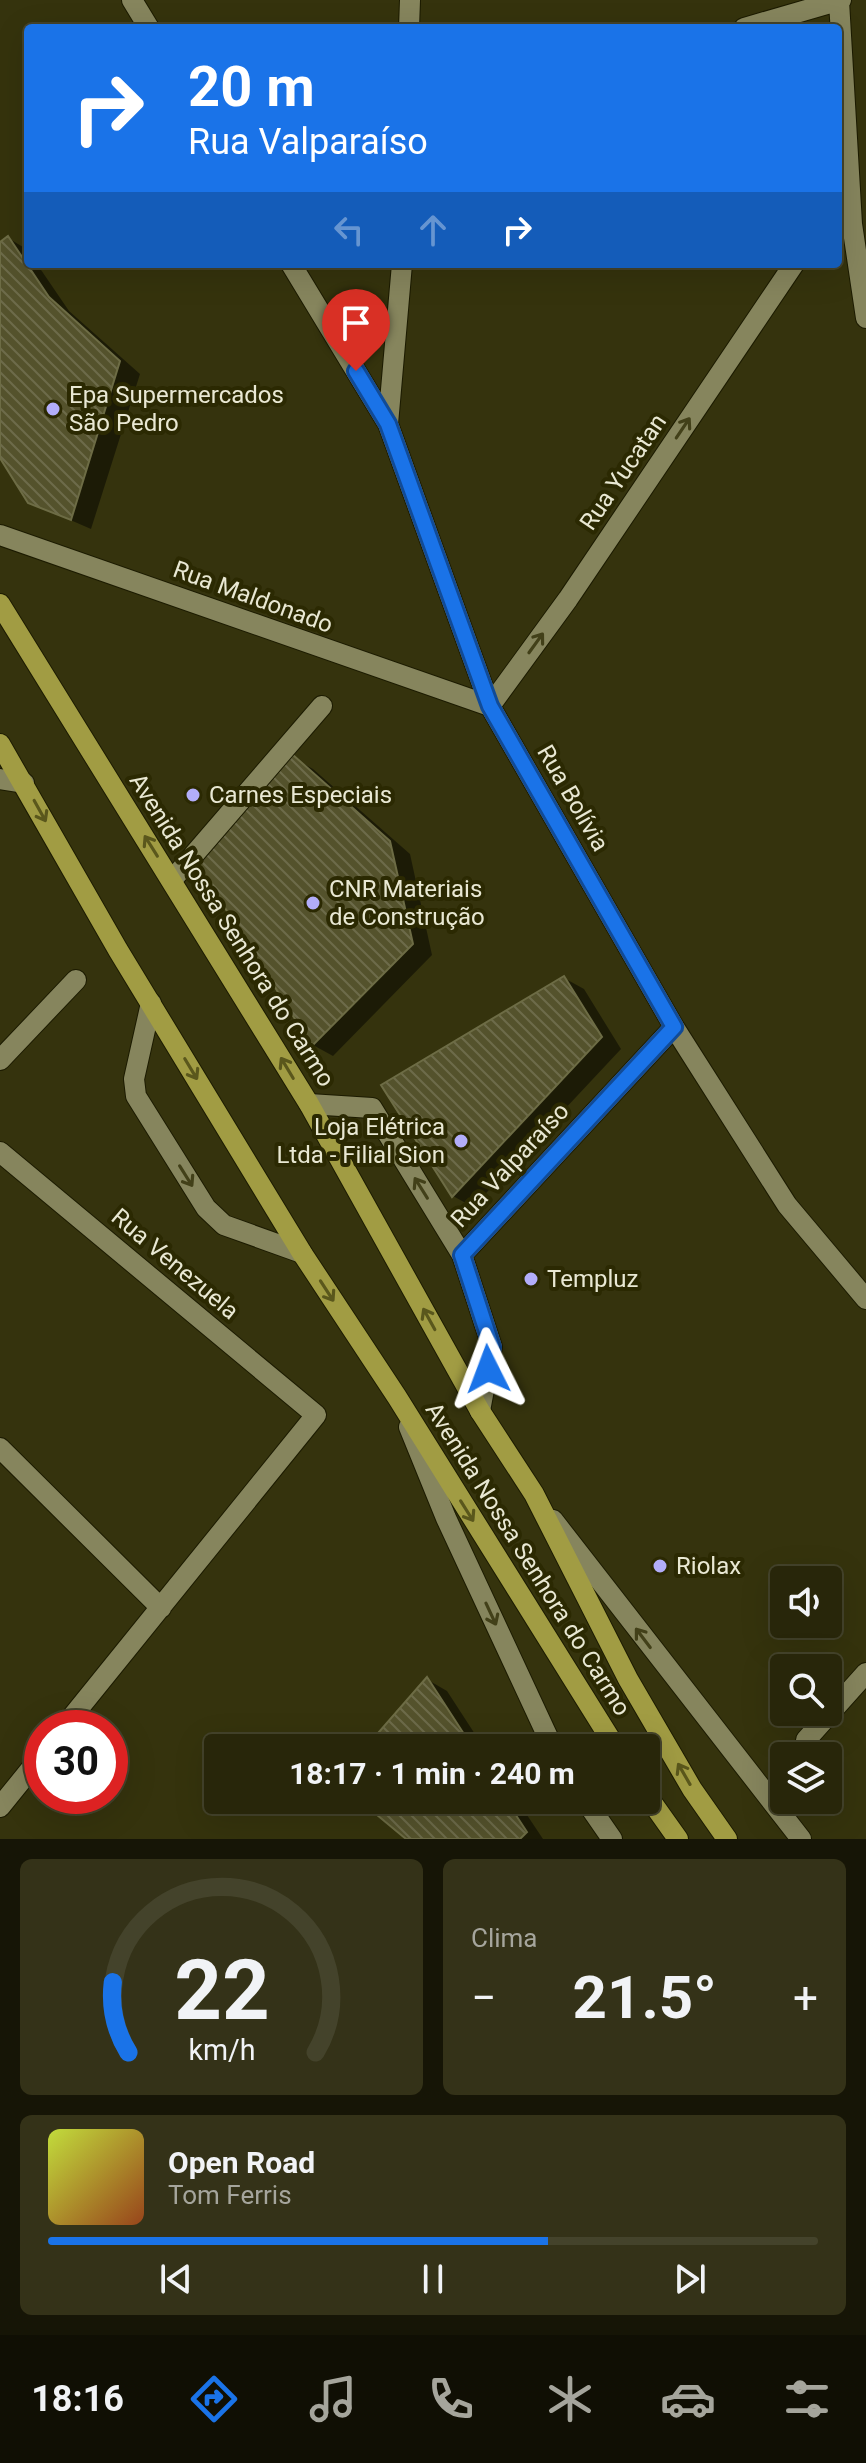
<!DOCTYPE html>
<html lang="pt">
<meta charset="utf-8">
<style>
:root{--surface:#28260a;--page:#343218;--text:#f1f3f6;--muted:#a5a59c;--line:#44432b;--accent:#1a73e8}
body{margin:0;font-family:Roboto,sans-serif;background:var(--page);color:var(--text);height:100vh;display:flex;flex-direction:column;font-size:30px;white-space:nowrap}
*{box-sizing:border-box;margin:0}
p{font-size:26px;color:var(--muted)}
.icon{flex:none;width:44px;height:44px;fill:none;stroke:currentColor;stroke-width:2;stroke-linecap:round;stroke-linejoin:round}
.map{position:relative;height:1839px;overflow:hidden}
.side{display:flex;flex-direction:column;gap:20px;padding:20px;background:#161506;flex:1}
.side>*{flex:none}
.guide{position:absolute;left:24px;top:24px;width:818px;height:244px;border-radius:8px;box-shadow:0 8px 32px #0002,0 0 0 2px var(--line);background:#1a73e8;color:#fff;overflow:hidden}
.buttons{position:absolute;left:770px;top:1566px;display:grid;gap:16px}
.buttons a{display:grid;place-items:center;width:72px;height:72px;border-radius:8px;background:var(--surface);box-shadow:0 8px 32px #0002,0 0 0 2px var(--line);font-size:40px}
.speed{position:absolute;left:24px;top:1710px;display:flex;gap:16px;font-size:40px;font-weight:700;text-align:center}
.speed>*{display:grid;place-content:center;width:104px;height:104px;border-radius:50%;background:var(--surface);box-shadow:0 8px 32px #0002,0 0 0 2px var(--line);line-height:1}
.speed .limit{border:12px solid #d22;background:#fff;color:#111}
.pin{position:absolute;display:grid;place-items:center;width:68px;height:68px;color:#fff;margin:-82px -34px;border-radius:50% 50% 50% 0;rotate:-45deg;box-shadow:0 0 8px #0007}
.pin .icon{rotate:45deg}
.me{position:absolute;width:88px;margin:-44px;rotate:357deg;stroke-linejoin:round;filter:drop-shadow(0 0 6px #0008)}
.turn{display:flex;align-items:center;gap:28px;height:168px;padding:0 32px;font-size:36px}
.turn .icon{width:104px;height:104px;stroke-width:2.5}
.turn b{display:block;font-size:56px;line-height:68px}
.lanes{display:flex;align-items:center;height:76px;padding:0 32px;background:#0003;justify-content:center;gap:40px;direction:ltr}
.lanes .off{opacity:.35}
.big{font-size:60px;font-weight:700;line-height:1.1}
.side .card{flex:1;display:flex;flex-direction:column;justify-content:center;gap:12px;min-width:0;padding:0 28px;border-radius:12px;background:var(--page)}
.side .dial{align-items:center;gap:0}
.dial svg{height:208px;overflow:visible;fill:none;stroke:var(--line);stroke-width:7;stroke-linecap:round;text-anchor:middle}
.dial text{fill:var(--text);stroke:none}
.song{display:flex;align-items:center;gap:24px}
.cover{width:96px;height:96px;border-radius:12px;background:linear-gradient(135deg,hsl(70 70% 55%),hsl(20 70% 35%))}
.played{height:8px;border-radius:4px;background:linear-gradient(90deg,var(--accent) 65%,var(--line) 65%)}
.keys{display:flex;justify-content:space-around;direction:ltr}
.heat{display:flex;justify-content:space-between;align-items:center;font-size:44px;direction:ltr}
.side .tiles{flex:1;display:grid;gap:20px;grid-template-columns:1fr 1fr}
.card:last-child{grid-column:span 2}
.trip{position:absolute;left:204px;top:1734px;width:456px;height:80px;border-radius:8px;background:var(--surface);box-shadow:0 8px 32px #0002,0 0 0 2px var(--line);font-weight:700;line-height:80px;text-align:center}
.menu{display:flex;height:128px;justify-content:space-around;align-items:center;background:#100f04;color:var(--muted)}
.menu .icon{width:56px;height:56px}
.menu .selected{color:var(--accent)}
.menu b{font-size:36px;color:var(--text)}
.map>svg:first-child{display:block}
.shadow{fill:#0007}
.building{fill:url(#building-back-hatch);stroke:#6d6c45;stroke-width:2}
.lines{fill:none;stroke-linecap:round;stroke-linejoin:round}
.minor-casing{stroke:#1c1b01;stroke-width:22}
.major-casing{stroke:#1c1b01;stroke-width:22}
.minor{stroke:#86855d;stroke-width:20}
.major{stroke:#a19c43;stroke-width:20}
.oneway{stroke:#424019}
.oneway2{stroke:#5a571c}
.route-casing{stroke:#114b97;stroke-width:20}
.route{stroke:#1a73e8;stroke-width:14}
.poi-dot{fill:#b2adf9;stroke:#2b2902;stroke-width:3}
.labels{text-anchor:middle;stroke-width:8;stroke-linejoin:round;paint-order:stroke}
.poi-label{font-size:24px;fill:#e9e8d3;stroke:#2b2902;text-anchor:start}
.street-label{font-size:24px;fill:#e9e8d3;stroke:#2b2902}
</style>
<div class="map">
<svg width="866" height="1839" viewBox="0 0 866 1839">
<defs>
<pattern id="building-back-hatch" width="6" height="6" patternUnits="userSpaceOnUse" patternTransform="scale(2)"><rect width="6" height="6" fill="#54522c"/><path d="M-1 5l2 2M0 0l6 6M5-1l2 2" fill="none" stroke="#6d6b4a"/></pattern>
</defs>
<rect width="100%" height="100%" fill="#35330d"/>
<path class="shadow" d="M8,238l20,12v14h9l32,47 71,63 -49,155 -62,-27 -29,-48v-210z
M293,758l20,11 97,85 22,101 -99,101 -20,-11z
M564,978l20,11 37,60 -148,158 -20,-11z
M428,1680l19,11 37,57h-117z
M362,1800h155l26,39h-134z"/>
<path class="building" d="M8,236l41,61 71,64 -49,159 -43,-17 -28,-45v-216z
M293,755l97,86 23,103 -101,102 -116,-184z
M564,976l38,61 -150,160 -71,-112z
M427,1677l46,71h-108z
M359,1800h147l21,32 -7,7h-114z"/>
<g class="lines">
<g class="minor-casing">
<path id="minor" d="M132,0l17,28
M839,1l13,223 14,94
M409,28l1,-28
M744,28l97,-28
M291,264l97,160
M402,264l-14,160 102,282 184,321 113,178 79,94
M0,535l490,171 78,-107 226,-335
M0,779l24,4
M172,880l150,-174
M151,1003l-17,76 2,17 70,112 18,17 78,28
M0,1060l76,-80
M309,1104l63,4 90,147 30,92 -12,64
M0,1152l316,263 -253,313
M462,1255l212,-228
M409,1427l37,91 107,230
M0,1448l161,160
M553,1520l248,319
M806,1740l60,-67
M585,1800l27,39
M0,1807l42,-52"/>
</g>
<g class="major-casing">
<path id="major" d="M0,604l309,500 171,307 54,83 94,185 64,110 35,50
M0,744l118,206 184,303 95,144 219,351
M646,1794l32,45"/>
</g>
<use href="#minor" class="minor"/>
<use href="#major" class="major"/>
</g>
<defs><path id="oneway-shaft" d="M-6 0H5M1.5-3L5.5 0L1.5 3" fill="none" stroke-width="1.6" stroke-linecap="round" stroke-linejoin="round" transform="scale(2)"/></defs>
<g class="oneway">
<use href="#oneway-shaft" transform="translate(683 428) rotate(-56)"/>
<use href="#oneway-shaft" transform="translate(536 643) rotate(-54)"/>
<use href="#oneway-shaft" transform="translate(186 1176) rotate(58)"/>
<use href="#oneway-shaft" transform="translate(421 1188) rotate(-122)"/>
<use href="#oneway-shaft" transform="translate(491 1614) rotate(65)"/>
<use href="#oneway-shaft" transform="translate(643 1638) rotate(-127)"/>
</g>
<g class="oneway2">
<use href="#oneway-shaft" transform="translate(40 811) rotate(61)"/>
<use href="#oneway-shaft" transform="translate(151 846) rotate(-122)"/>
<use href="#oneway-shaft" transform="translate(287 1068) rotate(-121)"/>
<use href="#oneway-shaft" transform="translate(191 1069) rotate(59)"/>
<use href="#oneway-shaft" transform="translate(327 1291) rotate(57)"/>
<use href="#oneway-shaft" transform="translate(429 1319) rotate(-119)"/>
<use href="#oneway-shaft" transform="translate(467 1511) rotate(58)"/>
<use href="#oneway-shaft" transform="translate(684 1774) rotate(-120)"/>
</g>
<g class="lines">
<g class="route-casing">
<path id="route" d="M356,371l32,53 102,282 184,321 -212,228 30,92 -4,22"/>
</g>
<use href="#route" class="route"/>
</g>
<g class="poi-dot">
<circle cx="53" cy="409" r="8"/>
<circle cx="193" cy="795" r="8"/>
<circle cx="313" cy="903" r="8"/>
<circle cx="461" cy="1141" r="8"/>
<circle cx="531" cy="1279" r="8"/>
<circle cx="660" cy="1566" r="8"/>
</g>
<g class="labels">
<g class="poi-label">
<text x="69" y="403">Epa Supermercados<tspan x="69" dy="28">São Pedro</tspan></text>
<text x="209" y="803">Carnes Especiais</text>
<text x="329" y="897">CNR Materiais<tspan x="329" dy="28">de Construção</tspan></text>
<text x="445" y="1135" text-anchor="end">Loja Elétrica<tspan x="445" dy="28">Ltda - Filial Sion</tspan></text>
<text x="547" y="1287">Templuz</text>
<text x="676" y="1574">Riolax</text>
</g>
<g class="street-label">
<text transform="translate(623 472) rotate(-56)" y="8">Rua Yucatan</text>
<text transform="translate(253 597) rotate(20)" y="8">Rua Maldonado</text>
<text transform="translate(573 798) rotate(60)" y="8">Rua Bolívia</text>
<text transform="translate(232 930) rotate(58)" y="8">Avenida Nossa Senhora do Carmo</text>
<text transform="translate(510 1165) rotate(-47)" y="8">Rua Valparaíso</text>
<text transform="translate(175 1264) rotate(40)" y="8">Rua Venezuela</text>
<text transform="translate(528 1559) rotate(58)" y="8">Avenida Nossa Senhora do Carmo</text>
</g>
</g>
</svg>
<div class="buttons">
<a><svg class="icon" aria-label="sound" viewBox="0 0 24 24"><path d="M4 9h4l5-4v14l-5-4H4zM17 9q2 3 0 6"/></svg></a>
<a><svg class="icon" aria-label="search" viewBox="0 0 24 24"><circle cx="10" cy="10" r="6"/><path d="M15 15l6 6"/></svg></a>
<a><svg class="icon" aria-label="layers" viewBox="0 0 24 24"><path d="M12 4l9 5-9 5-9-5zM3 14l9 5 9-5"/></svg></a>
</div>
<div class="speed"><div class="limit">30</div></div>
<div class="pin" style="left:356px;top:371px;background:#d93025"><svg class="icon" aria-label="arrive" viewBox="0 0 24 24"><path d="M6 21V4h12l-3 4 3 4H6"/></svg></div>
<svg class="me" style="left:488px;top:1369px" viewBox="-20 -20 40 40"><path d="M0-17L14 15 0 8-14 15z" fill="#1a73e8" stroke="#fff" stroke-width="4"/></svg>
<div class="trip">18:17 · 1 min · 240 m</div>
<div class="guide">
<div class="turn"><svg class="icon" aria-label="right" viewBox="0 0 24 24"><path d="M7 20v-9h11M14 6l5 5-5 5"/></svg><div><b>20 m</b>Rua Valparaíso</div></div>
<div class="lanes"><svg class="icon off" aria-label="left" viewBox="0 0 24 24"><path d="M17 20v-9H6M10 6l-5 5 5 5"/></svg><svg class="icon off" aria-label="ahead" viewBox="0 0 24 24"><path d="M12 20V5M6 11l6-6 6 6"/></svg><svg class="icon" aria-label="right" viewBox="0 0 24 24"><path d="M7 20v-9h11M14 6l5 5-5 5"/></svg></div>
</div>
</div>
<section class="side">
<div class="tiles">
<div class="card dial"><svg viewBox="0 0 100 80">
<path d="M14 69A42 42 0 1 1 86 69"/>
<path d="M14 69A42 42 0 0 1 8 42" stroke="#1a73e8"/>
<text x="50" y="56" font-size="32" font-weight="700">22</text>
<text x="50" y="72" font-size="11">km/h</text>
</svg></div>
<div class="card"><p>Clima</p>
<div class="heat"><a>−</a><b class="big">21.5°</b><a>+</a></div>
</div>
<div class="card">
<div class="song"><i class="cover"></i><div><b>Open Road</b><p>Tom Ferris</p></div></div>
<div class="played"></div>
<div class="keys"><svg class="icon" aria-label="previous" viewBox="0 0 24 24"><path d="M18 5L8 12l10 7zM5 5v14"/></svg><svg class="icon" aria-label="pause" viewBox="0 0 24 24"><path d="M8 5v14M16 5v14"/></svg><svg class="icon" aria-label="next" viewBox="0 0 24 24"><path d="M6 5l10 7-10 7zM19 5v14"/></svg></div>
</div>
</div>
</section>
<nav class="menu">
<b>18:16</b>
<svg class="icon selected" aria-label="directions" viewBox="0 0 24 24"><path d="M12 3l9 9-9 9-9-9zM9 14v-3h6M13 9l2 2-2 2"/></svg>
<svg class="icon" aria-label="music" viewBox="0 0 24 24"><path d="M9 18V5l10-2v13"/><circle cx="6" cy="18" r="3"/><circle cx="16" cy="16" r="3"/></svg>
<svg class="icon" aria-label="phone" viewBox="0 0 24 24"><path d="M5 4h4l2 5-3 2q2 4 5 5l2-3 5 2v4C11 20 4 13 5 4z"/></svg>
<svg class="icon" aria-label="climate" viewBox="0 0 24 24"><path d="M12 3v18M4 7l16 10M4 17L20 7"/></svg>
<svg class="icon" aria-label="car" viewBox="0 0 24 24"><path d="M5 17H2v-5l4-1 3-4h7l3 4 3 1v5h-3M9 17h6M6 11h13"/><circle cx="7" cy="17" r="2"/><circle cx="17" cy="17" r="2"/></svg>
<svg class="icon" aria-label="filters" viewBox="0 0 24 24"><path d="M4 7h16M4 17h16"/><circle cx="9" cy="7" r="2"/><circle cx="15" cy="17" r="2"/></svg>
</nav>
